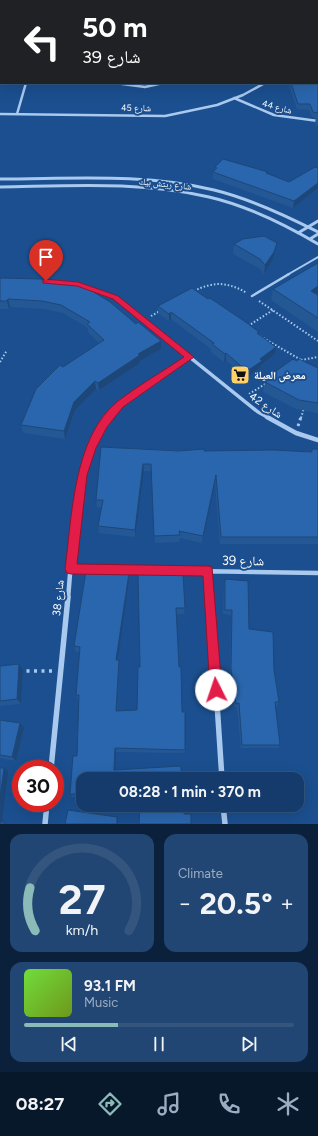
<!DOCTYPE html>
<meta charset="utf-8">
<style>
:root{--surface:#143b6b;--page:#214673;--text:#f1f3f6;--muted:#9dadc1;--line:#33557e;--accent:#8bbbb9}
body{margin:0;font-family:Figtree,"Noto Naskh Arabic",sans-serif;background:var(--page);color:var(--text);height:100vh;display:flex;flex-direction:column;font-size:15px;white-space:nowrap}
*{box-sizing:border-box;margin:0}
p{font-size:13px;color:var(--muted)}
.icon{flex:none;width:22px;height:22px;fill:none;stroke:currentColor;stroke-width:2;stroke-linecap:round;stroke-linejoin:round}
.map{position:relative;height:824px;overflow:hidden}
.details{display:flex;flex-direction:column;gap:10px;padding:10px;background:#0b203b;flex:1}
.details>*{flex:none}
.top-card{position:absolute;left:0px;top:0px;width:318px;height:84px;box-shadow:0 4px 16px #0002,0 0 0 1px var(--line);background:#202124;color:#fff;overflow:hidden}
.speed{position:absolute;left:12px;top:760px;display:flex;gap:8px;font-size:20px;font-weight:700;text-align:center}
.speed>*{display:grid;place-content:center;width:52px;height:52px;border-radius:50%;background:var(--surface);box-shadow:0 4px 16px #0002,0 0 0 1px var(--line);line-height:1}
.speed .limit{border:6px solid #d22;background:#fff;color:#111}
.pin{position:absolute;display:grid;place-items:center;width:34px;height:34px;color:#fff;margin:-41px -17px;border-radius:50% 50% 50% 0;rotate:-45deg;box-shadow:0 0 4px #0007}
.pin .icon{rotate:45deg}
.me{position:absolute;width:44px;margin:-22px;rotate:356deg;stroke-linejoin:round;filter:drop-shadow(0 0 3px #0008)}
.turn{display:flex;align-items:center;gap:14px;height:84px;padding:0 16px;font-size:18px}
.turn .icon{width:52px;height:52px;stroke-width:2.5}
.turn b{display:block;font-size:28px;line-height:34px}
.big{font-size:30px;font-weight:700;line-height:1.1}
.details .tile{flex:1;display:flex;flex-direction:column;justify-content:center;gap:6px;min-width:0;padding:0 14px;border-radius:12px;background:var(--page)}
.details .dial{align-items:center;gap:0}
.dial svg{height:104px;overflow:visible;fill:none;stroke:var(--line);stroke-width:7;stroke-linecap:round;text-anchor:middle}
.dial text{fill:var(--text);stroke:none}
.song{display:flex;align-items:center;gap:12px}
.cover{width:48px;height:48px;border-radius:6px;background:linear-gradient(135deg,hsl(100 70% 55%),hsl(80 70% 35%))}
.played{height:4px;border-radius:2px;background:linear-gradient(90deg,var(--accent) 35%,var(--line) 35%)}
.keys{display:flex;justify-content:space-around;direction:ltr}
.heat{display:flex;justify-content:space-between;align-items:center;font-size:22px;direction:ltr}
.details .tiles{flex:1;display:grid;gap:10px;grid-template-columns:1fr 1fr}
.tile:last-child{grid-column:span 2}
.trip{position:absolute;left:76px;top:772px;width:228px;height:40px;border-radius:12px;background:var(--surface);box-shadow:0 4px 16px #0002,0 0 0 1px var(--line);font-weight:700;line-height:40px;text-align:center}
.menu{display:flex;height:64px;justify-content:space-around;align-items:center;background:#08182b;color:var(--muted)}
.menu .icon{width:28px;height:28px}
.menu .current{color:var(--accent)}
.menu b{font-size:18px;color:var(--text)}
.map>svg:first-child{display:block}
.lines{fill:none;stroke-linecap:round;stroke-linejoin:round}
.path-far2{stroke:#a9c9ee;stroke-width:2;stroke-dasharray:1.5 2;stroke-linecap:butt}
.path-far1{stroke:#a9c9ee;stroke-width:3;stroke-dasharray:2.5 3.5;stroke-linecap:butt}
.path{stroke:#a9c9ee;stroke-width:3.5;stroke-dasharray:3 4.5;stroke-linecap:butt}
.lane-far2{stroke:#a9c9ee;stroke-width:1.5}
.lane-far1{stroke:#a9c9ee;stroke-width:2}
.lane{stroke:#a9c9ee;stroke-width:2.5}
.street-far5{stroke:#a9c9ee;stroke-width:2}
.street-far4{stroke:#a9c9ee;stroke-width:2.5}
.street-far3{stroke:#a9c9ee;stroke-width:3}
.street-far2{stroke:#a9c9ee;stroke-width:3.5}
.street-far1{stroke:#a9c9ee;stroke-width:4.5}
.street{stroke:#a9c9ee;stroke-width:5.5}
.wall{fill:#245895}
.shaded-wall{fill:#1d4779}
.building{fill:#2a66ad;stroke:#1d4779}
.route{fill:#e11d48;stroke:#92132f}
.labels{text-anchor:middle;stroke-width:4;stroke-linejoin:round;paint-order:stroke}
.far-street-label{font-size:9px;fill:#fff;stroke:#1b4f8f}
.poi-label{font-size:11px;font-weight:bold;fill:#fff;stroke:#1b4f8f;text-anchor:start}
.street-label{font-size:11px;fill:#fff;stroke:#1b4f8f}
.near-street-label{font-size:13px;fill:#fff;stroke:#1b4f8f}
</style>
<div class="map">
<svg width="318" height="824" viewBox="0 0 318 824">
<rect width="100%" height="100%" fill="#1b4f8f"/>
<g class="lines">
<path class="path-far2" d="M194,291c20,-10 34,-9 53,2
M259,301l59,40
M151,316l9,-5
M248,326l25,-16
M260,336l41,24
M301,360l17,-3
M0,362l7,-12
M249,394l18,-11
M301,418l3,-10"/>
<path class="path-far1" d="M298,426l3,-9"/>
<path class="path" d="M19,671h33"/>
<path class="lane-far2" d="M268,1l2,-1"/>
<path class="lane-far1" d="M287,275l31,-18"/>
<path class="lane" d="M252,296l37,-22"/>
<path class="street-far5" d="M312,1l3,-1"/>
<path class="street-far4" d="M115,83l30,4 18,-4
M234,98l40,17 44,6
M0,114l165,2 52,-11 26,-10 22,-12
M17,114l9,-31"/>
<path class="street-far3" d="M0,179c71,0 144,-6 214,11 37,9 71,25 104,42
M0,187c69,-1 141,-6 209,10 39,9 75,27 109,47
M298,233l20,-12
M310,239l8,-5"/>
<path class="street-far2" d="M56,282l21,2 38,13 143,115 11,6
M108,418c20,-27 54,-43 82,-61"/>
<path class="street-far1" d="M267,417l29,16 22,7
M71,569l247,4
M208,571l2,27
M68,598c6,-59 3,-131 41,-181"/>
<path class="street" d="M210,597l12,182
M51,769l17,-172
M223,805l2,19
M45,824l2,-21"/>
</g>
<path class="wall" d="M318,58v68h-2l-1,-3 1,-5 -4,-1 -3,-7 -12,-1 -8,-24v-2h28z
M215,167l53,5v2l21,8 29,-14v20l-25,20 -80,-29v-7l2,-2z
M234,244l41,8 -3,9 -8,13 -5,-6 -26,-14z
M318,263v69l-47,-32 2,-11z
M0,278l136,46 25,17v8l-21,12v2l-41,27 -3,-1 -21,21 -10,29 -42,-6 -2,-8 42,-58 36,-24 -11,-11v-4l-25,-15 -19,-4 -34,-2 -1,2h-9z
M208,299l51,33v3l17,12 -1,7 -14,11 -1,3 -14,10 -20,-18 -2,2 -13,-10v-3l-40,-30 -2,2 -11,-8v-7z
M318,368v45l-22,-4 -33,-17 2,-10z
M101,447l103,4 107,1 1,-3h6v95h-98l-5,-61 -13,60 -22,-5 -1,4 -24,1 -4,-72h-7l-9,66 -36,-4 -1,-7 4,-18 -5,-1 -1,-7z
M129,573v6l-12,81 2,5 -1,46 19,-1 3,-43 -2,-94 47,35 -1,6h-8l6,98 3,38v3l-69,-1 -33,27v18h-11l-2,-3 7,-38 2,-56h-1l-2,-5 4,-43h-4l-2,-6z
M225,579l24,50 25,41 5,32 -2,4h-2l5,39 -2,3h-37l-4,-41h-3l-4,-34 1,-58 -8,-1 1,-30z
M0,666l23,4 -2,34 -21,2z
M0,720l20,3 4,5 -8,33 -16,-3z"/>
<path class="shaded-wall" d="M318,183v5l-25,20 1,-7z
M277,243l-2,9 -3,9 -8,13 1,-9z
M318,286v10l-7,-5z
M8,299l2,8 -1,2 -2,-8z
M171,312v7l-2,2v-7z
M161,341v8l-21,12v2l-41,27 -1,-7 40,-29z
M276,347l-1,7 -14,11 -1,3 -14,10 1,-7 13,-12z
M226,353v7l-2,2 1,-8z
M95,381l1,8 -21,21 -10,29 -1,-8 10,-29z
M143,464l1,7 -9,66v-7z
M216,475l-1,8 -13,60 1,-7z
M129,573v6l-12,86 -1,-5z
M119,660v5l-2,50 -1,-4z
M19,664l4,6 -2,34 -4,-5z
M20,723l4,5 -8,33 -4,-4z
M115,748l1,4 -1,21 -1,-3z
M4,768l4,3 -6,53 -2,-1v-25z
M117,817l1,2v5h-1z"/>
<path class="building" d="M317,58h1v55l-5,-1 -3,-8h-12l-7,-21h26z
M223,159l45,13 -2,1 23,9 26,-15 3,1v15l-24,18 -81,-29 4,-4 -2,-1z
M264,236l13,7 -3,9 -9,13 -5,-6 -26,-15 9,-5z
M318,263v23l-7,5 7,4v23l-45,-29z
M0,278l42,1 40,6 28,17 26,22 2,-2 23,19 -23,13 2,1 -42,28 -3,-2 -21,21 -10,29 -43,-6 15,-36 24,-24 3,2 41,-27 -17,-16 3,-2 -29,-17 -19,-4 -34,-2 -1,2h-7z
M192,288l16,11 2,-1 37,25 12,9 -2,1 19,14 -16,12 2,2 -15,10 -21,-18 -1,1 -13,-10 2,-1 -43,-31 -2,2 -11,-8z
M293,359l4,2 2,-2 19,9v35l-19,-3 -34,-18 11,-11z
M101,447l78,4 25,-2v2l69,-1 39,2v-3h6v88h-97l-5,-62 -13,61 -24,-5 1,4 -26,1 -3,-72h-8l-8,66 -37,-4 5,-26h-7z
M86,571l43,2 -13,87h3l-3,51 21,-1 1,-43h2l-2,-94 45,1 2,34h-9l3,59h2l1,45h3v38l-70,-2 -1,22 67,-4v13h-98v15h-13l3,-38h4l2,-61h-3l4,-48 -6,-1z
M225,579l23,2 1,48 24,3 1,38 5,32h-4l5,43h-38l-3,-42 -3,1 -5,-35 1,-59h-7z
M19,664l-2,35 -17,2v-35z
M0,720l20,3 -8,34 -12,-2z
M0,768h4l-4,30z
M140,805h43l1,9h7v10h-52z
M68,810l49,7v7h-52z
M0,822h5l-1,2h-4z"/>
<path class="route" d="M43,279l35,3 40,14 76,61 -71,50 -16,20 -11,21 -9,27 -10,89 131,2 4,1 10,123 -1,4 -5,2 -5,-2 -1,-4 -7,-114 -132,-2 -4,-1 -2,-4c7,-52 8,-132 53,-168 21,-16 44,-29 66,-44l-71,-58 -36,-13 -34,-3z"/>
<defs>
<g id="supermarket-square" transform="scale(1)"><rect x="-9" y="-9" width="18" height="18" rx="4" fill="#ffd166" stroke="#1b4f8f"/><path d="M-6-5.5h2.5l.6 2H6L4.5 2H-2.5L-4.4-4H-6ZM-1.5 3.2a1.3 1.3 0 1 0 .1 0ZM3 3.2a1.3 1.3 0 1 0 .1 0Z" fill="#111"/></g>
</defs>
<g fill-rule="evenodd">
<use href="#supermarket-square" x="240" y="375"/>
</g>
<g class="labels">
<g class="far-street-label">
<text transform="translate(277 107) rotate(15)" y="3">شارع 44</text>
<text transform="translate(136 108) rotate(1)" y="3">شارع 45</text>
<text transform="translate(165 184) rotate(6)" y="3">شارع ريتش بيك</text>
</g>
<g class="poi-label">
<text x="254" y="379">معرض العيلة</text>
</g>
<g class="street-label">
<text transform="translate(266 405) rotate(34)" y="4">شارع 42</text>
<text transform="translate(58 598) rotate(-84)" y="4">شارع 38</text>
</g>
<g class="near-street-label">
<text transform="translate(243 560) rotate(1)" y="5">شارع 39</text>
</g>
</g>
</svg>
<div class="speed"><div class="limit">30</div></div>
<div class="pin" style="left:46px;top:281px;background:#d93025"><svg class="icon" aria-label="arrive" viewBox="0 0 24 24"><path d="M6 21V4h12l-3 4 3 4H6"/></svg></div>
<svg class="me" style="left:216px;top:690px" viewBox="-20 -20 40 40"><circle r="19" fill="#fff"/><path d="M0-13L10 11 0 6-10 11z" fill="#e11d48"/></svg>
<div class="trip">08:28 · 1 min · 370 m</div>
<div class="top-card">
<div class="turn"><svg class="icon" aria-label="left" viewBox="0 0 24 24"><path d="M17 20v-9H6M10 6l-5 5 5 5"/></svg><div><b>50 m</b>شارع 39</div></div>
</div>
</div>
<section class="details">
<div class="tiles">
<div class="tile dial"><svg viewBox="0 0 100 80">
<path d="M14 69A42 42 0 1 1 86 69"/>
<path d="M14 69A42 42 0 0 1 10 36" stroke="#8bbbb9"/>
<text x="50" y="56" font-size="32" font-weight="700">27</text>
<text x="50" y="72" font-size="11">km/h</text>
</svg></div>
<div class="tile"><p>Climate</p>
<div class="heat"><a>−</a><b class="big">20.5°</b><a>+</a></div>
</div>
<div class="tile">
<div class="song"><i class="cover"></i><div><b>93.1 FM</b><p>Music</p></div></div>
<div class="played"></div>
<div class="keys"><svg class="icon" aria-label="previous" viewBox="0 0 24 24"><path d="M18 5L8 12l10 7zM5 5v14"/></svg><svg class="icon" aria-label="pause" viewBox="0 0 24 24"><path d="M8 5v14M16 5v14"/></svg><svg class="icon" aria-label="next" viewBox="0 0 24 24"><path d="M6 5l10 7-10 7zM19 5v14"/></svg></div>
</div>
</div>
</section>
<nav class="menu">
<b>08:27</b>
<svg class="icon current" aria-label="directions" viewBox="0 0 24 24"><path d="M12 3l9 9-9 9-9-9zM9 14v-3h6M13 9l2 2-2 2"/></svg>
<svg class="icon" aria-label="music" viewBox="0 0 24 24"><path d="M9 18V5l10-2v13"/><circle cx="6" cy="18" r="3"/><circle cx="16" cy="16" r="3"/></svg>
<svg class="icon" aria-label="phone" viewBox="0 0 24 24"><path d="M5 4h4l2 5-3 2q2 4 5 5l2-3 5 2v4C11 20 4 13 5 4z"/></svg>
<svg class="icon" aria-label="climate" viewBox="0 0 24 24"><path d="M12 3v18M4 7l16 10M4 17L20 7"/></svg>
</nav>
